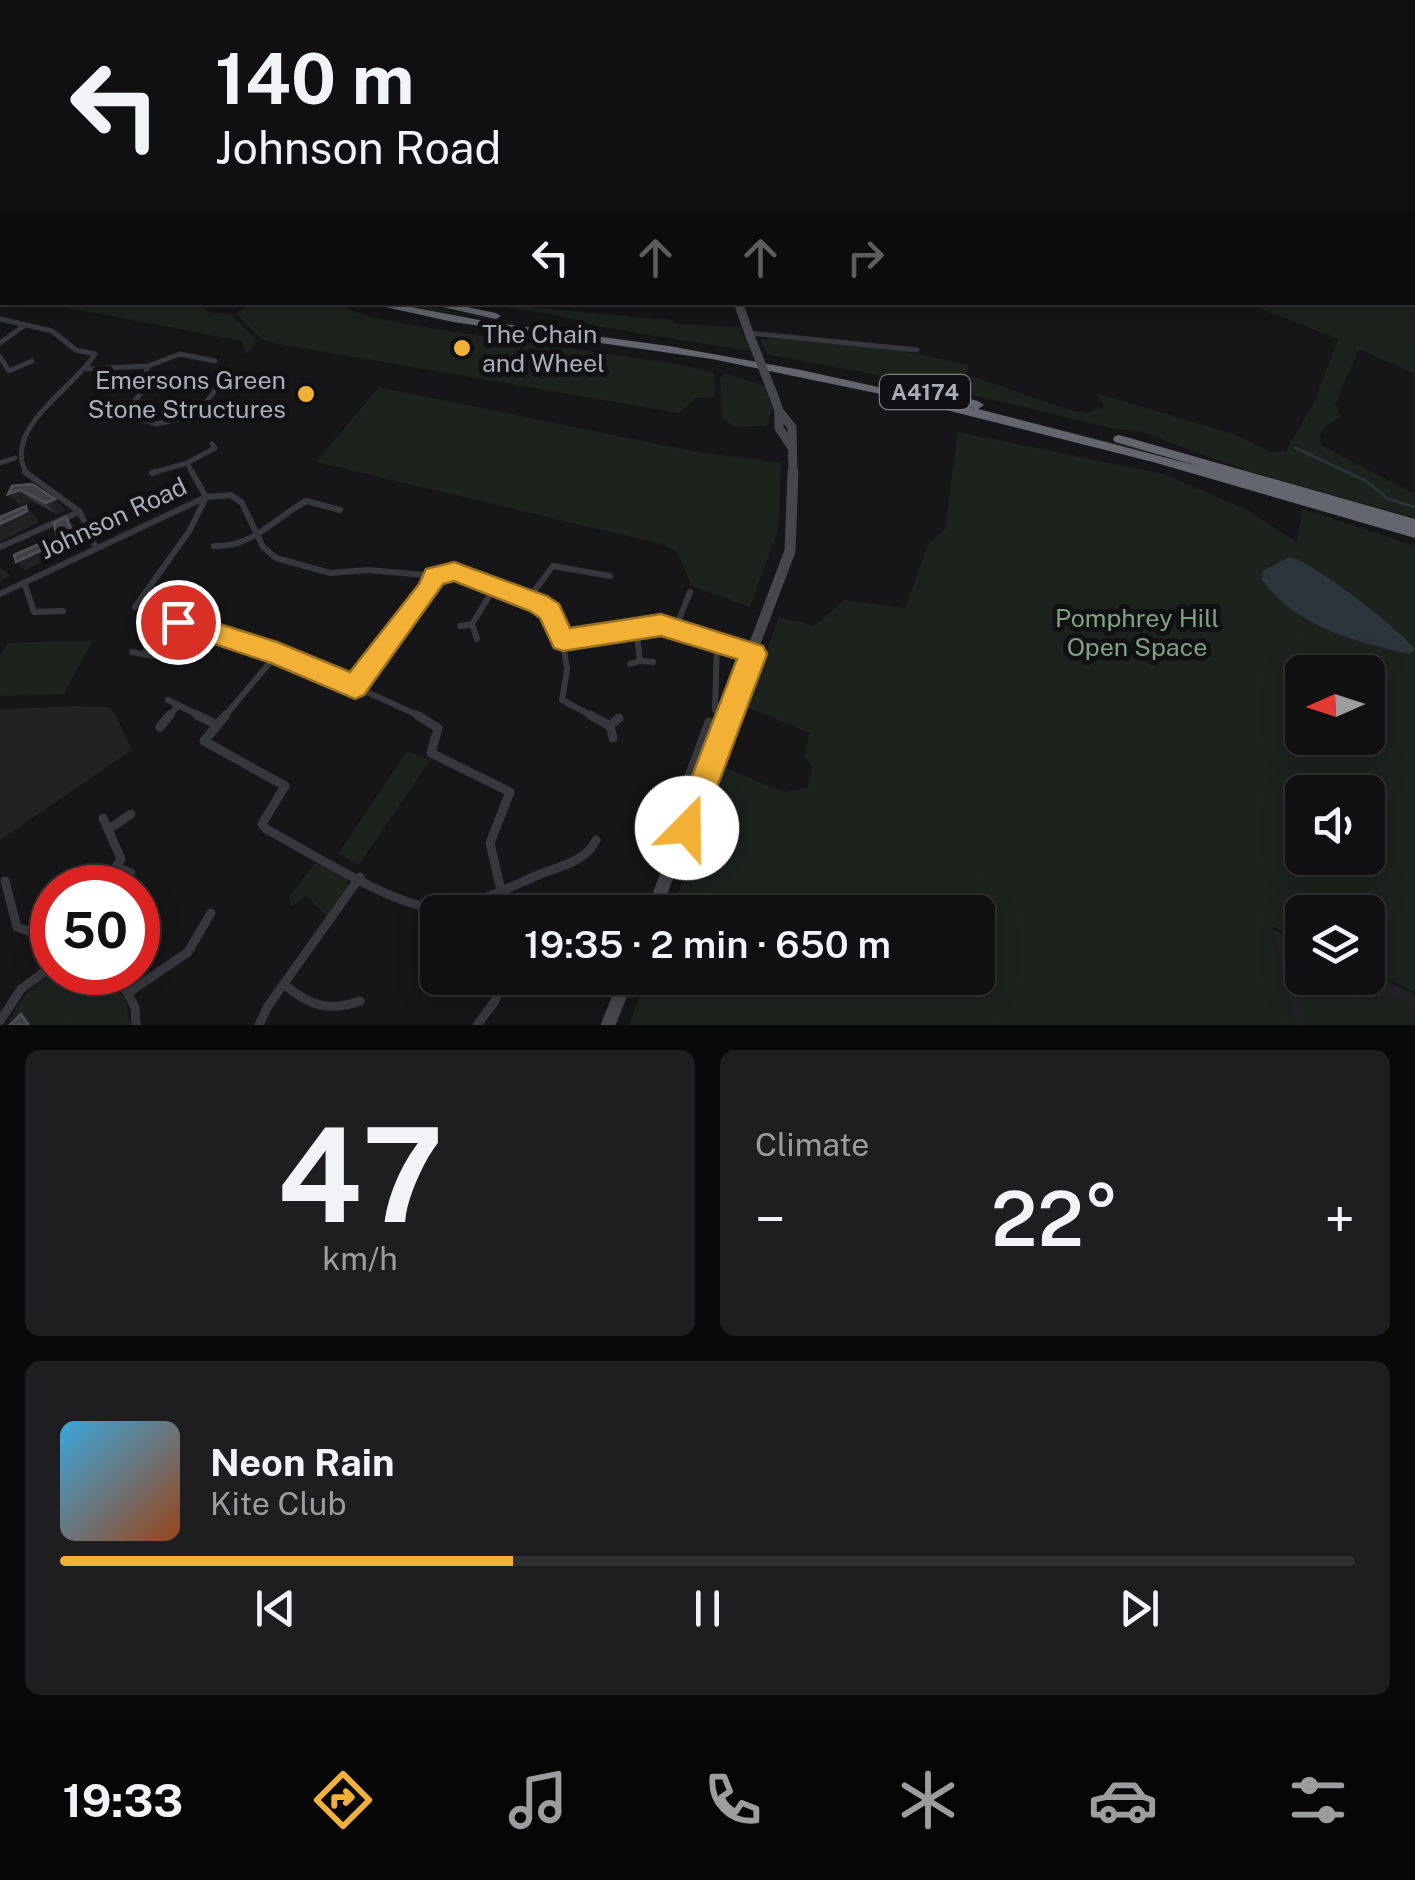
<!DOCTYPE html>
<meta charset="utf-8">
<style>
:root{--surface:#101012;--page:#1e1e20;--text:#f1f3f6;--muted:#9c9d9f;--line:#303032;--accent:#f2b134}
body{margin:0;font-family:"Public Sans",sans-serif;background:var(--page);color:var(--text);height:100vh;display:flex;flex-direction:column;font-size:38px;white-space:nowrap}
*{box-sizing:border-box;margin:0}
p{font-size:32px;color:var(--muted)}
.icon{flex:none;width:55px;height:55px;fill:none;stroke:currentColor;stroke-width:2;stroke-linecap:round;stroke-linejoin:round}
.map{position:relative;height:1025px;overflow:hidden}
.panel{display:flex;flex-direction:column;gap:25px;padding:25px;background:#09090a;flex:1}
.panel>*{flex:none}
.hud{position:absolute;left:0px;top:0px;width:1415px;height:305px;box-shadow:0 5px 25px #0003,0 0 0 2px var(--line);background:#101012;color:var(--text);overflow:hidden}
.needle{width:65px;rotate:267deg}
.controls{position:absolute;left:1285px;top:655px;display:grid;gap:20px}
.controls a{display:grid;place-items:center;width:100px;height:100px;border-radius:15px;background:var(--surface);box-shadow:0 5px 25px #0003,0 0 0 2px var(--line);font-size:50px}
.speed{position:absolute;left:30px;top:865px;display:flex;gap:20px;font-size:50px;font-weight:700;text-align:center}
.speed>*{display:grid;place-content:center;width:130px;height:130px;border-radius:50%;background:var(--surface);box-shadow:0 5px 25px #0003,0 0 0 2px var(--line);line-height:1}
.speed .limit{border:15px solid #d22;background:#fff;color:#111}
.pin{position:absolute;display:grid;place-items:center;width:85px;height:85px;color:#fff;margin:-42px;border:5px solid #fff;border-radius:50%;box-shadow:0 2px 10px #0007}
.me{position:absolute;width:110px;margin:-55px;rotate:22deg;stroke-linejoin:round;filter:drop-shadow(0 0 8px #0008)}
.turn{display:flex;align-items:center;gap:35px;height:210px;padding:0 50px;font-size:45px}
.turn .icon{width:130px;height:130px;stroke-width:2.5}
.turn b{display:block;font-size:70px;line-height:85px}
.lanes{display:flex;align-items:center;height:95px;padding:0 50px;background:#0003;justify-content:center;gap:50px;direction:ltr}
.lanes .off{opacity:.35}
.big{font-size:75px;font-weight:600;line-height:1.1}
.panel .widget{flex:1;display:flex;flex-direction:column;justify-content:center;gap:15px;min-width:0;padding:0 35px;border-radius:15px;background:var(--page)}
.panel .dial{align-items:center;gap:0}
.dial b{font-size:130px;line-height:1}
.song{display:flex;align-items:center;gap:30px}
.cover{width:120px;height:120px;border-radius:15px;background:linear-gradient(135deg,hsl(200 70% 55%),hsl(20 70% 35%))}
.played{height:10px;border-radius:5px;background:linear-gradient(90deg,var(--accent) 35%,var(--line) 35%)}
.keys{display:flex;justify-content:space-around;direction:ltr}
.heat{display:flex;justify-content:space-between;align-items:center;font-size:55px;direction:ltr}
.panel .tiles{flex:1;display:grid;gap:25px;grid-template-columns:1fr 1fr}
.widget:last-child{grid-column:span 2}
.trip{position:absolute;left:420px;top:895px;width:575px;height:100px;border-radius:15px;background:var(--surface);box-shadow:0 5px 25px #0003,0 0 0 2px var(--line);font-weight:600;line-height:100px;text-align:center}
.dock{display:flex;height:160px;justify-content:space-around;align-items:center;background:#060607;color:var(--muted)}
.dock .icon{width:70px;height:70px}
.dock .on{color:var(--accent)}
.dock b{font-size:45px;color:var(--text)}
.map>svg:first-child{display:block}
.built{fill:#222225}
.green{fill:#1c231d;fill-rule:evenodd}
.water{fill:#2c353c}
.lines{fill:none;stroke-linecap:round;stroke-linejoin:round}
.stream{stroke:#2c353c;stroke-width:2.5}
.street-far2{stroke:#37383d;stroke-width:5}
.street-far1{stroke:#37383d;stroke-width:6}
.street{stroke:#37383d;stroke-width:9}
.secondary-far2{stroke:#45474d;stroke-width:9}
.secondary-far1{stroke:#45474d;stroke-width:11}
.secondary{stroke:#45474d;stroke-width:14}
.highway{fill:#63666e;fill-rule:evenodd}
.secondary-bridge{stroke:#45474d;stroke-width:9}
.wall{fill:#323236}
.shaded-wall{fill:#212124}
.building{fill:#3f3f44;stroke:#4f5156;stroke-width:2.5}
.route{fill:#f2b134;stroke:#9d7322;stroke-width:2.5}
.poi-dot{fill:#f2b134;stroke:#111113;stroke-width:4}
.labels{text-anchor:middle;stroke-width:10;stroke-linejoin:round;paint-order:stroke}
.shield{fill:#111113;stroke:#7b7e86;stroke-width:2.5}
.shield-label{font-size:22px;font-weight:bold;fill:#a8adb8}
.poi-label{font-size:25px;fill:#a8adb8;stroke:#111113;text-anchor:start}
.street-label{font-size:25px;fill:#a8adb8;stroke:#111113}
.park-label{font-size:25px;fill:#7fa381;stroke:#111113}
</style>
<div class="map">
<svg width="1415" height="1025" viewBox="0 0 1415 1025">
<rect width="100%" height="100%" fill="#161618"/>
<path class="built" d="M76,706l31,1 8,7 17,36 -132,90v-131z
M1262,924l40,19v35h66v-5l47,21v31h-125z"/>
<path class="green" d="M1413,131l2,243 -56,-25 -24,55 6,14 -15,7 -7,13 3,8 93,48v24l-170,-48 -106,-39 -25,-2 -169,-41 -178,-34 -7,-15c69,-3 141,10 208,26l-1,10 106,36 14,2 17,-6 -8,-14 137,41 39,18 14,-1 29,-51 23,-61 -92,-36 166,-1z
M257,302l79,2 27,11 60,12 254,37 37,9 1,24 -19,1 -17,15 -400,-69 -18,-5 -26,-26z
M42,303h154l16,10 19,1 26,27 -11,13 -4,-13z
M384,303c30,0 54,6 83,11 37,7 75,12 113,18 214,33 423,81 633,136l-361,-87 -197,-37z
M483,303l188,17 5,4 64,3 10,24 -160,-26c-11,-9 -86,-17 -107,-22z
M725,373l40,13 7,22 -5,18 -33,1 -12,-9 -2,-40z
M379,387l313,64 89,12 -3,67 -28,77 -58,-21 -15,-34 -16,-8 -345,-82z
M958,432l206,42 83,36 49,32 7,-33 112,37v446l-47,-22v-58h-66v27l-31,-13 26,99h-668l18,-47h331v-66h-307l55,-144 59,24 23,-5 4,-20 -8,-12 6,-22 -64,-26 33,-90 35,9 31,-26 60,8 23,-64 17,-15zM1302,672h66v66h-66zM1302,792h66v66h-66z
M93,640l-29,54 -64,2v-41l8,-12z
M407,751l23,9 -71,105 -21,-11z
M315,863l32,15v9l-20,29 -21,-20 -14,10 -3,-9z
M55,972l53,1 17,27 6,25h-125c14,-22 24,-42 49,-53z
M1291,981l117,19 7,25h-111z"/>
<path class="water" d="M1289,557c21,2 113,74 126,93l-5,4c-52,-11 -117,-28 -148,-75l1,-8z"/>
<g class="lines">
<path class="stream" d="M1296,448l70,33 22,18 27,8"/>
<path class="street-far2" d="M0,319l52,12 24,19 19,4c-20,34 -95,75 -68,120
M750,333l167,17
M0,343l25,-18
M0,357l9,14 23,-10
M148,366l32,-12 35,7
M87,369l61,-3 -8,28 -15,20 31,10 39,-8 19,-24 -3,-8
M116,420l9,-6
M0,463l15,-5
M152,473l35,-10
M193,474l-6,-11 28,-15 -3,-4"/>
<path class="street-far1" d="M25,472l55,40 16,36
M152,473l4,-1
M214,546c38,2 61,-28 92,-45l34,9
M0,547l79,-35
M24,582l10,30 29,-1
M0,594l206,-97 25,-2 11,8 21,44 13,11 54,15 38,-3 67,6 19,-4 82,30 14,9 13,29 4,30 -5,30 32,17
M529,598l24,-32 57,10
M135,607l55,-77 16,-33 -14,-25
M460,626l12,-2
M636,626l4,35 13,1
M676,627l14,-35
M477,639l-5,-15 24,-39
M563,640l98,-15 92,29
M132,652l20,4
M144,653l22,-29c48,-8 205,71 256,93
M630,664l10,-3
M355,687l73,-96 7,-15
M168,700l34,17
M715,710l2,-69
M168,717l10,-11
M224,717l53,-63"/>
<path class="street" d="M197,715l18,9
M226,715l-22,26 81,45 -23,38 4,5c40,21 127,77 169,79 34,1 73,-20 103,-33 20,-8 49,-14 58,-35
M417,715l21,13 -7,25 79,39 -20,51 16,69
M590,715l20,11
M160,727l10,-12
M613,738l-3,-12 9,-8
M691,771l18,-49
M676,808l15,-37 15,5
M109,829l22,-15
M116,867l15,6
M5,881l12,46 29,10 1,31
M90,888l22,-15 9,-14 -18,-41
M46,937l6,-12
M116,972l19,35 1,18
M285,985c25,21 44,27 75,16
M128,993l60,-41 23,-39
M0,1021l21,-32 31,-23
M259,1025l9,-19 92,-129
M477,1025l18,-24 9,-23"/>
<path class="secondary-far2" d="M738,302l12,34
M773,394l6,17 13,16 1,47
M779,411v17l12,18"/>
<path class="secondary-far1" d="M727,717l63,-166 3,-79"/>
<path class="secondary" d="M653,912l75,-197
M608,1025l19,-47"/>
<path class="highway" d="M0,272h2v6h-2z
M363,302h21l112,21 173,23 132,24 177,39 224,58 -87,-25 -2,-3 2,-3 4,-1 296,84v19l-262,-76 -263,-66 -178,-37 -259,-37z
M420,302h22l54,11 5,3 -5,3z
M895,381l83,20 6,4 -6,4 -87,-21 -1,-3z"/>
<path class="secondary-bridge" d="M750,336l23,58"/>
</g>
<path class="wall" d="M12,486l54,24 -9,4 -25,-13 -12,4 -12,-11z"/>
<path class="shaded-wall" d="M20,490l12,11 -12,4 -12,-11z
M55,499l11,11 -9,4 -11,-11z
M26,506l11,12 2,4 -39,20v-18z
M66,517l11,12 6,14 -15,7 -11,-12z
M44,542l9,8 2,6 -30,14 -9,-8z
M0,567l11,9 -11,5z
M21,1014l5,1 6,9 -6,1z"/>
<path class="building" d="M32,484l23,15 -9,4 -26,-13 -12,4 4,-8z
M26,506l1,5 -27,13v-7z
M66,517l6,14 -15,7 -3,-15z
M44,542l2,6 -30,14 -2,-7z
M21,1014l7,10 -2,1h-16z"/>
<linearGradient id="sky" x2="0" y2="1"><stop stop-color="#0c0c0d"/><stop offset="0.48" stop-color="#363c48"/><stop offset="1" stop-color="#363c48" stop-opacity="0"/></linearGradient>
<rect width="1415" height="275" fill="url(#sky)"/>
<path class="route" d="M454,562l93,34 12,8 11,24 91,-14 102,32 4,8 -69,184 -11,5 -11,-5 -4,-10 65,-169 -76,-23 -98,15 -9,-3 -14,-30 -10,-7 -76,-30 -11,3 -79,111 -9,4 -84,-36 -101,-34 -4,-7 4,-8 8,-3 99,31 73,30 69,-88 7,-15z"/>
<g class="poi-dot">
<circle cx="462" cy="348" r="10"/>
<circle cx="306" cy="394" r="10"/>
</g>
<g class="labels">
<rect class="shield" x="880" y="375" width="90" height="34" rx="8"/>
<g class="shield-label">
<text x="925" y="400">A4174</text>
</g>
<g class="poi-label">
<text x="482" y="343">The Chain<tspan x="482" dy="29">and Wheel</tspan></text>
<text x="286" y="389" text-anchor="end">Emersons Green<tspan x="286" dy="29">Stone Structures</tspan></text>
</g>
<g class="street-label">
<text transform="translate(113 518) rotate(-25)" y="9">Johnson Road</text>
</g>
<g class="park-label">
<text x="1137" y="627">Pomphrey Hill<tspan x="1137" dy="29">Open Space</tspan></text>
</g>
</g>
</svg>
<div class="controls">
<a><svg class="needle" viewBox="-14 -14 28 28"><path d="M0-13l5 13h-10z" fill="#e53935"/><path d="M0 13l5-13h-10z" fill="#9c9d9f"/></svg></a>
<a><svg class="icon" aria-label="sound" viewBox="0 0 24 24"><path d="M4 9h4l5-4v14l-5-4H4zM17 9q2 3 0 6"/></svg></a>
<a><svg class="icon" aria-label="layers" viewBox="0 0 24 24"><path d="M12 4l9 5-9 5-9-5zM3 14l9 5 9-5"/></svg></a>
</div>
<div class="speed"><div class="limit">50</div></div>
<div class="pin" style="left:178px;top:622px;background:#d93025"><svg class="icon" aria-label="arrive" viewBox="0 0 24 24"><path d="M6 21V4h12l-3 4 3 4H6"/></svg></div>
<svg class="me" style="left:687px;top:828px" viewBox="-20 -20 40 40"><circle r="19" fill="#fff"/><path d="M0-13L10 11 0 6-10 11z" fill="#f2b134"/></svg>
<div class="trip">19:35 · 2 min · 650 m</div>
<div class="hud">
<div class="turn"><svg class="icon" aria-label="left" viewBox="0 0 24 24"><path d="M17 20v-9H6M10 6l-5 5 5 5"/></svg><div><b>140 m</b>Johnson Road</div></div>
<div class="lanes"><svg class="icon" aria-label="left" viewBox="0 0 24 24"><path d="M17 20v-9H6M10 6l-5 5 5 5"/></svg><svg class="icon off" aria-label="ahead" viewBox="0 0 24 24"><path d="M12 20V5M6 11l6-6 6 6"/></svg><svg class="icon off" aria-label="ahead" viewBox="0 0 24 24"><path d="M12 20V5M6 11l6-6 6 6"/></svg><svg class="icon off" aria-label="right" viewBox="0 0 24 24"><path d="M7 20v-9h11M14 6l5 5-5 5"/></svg></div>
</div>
</div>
<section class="panel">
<div class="tiles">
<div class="widget dial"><b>47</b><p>km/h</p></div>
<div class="widget"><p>Climate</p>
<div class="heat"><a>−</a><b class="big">22°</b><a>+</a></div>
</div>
<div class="widget">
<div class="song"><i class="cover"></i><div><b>Neon Rain</b><p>Kite Club</p></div></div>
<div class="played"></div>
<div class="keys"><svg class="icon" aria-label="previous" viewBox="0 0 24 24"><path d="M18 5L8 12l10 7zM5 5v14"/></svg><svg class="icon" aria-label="pause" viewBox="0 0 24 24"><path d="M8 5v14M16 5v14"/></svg><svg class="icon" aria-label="next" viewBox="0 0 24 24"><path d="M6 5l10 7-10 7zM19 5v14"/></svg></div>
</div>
</div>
</section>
<nav class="dock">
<b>19:33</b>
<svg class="icon on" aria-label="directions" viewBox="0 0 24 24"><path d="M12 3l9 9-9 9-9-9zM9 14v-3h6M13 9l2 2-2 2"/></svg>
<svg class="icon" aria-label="music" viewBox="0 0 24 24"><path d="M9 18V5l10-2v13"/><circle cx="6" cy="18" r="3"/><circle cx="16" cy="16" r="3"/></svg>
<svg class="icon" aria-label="phone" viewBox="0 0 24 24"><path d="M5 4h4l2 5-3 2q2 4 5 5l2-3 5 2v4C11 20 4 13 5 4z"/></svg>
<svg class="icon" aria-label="climate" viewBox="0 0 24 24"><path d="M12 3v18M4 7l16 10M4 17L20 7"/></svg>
<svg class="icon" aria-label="car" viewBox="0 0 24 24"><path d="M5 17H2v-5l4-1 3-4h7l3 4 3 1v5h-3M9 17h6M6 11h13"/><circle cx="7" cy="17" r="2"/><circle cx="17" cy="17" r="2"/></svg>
<svg class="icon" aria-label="filters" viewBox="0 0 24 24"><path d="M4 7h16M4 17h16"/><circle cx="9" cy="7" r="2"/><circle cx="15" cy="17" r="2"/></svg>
</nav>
